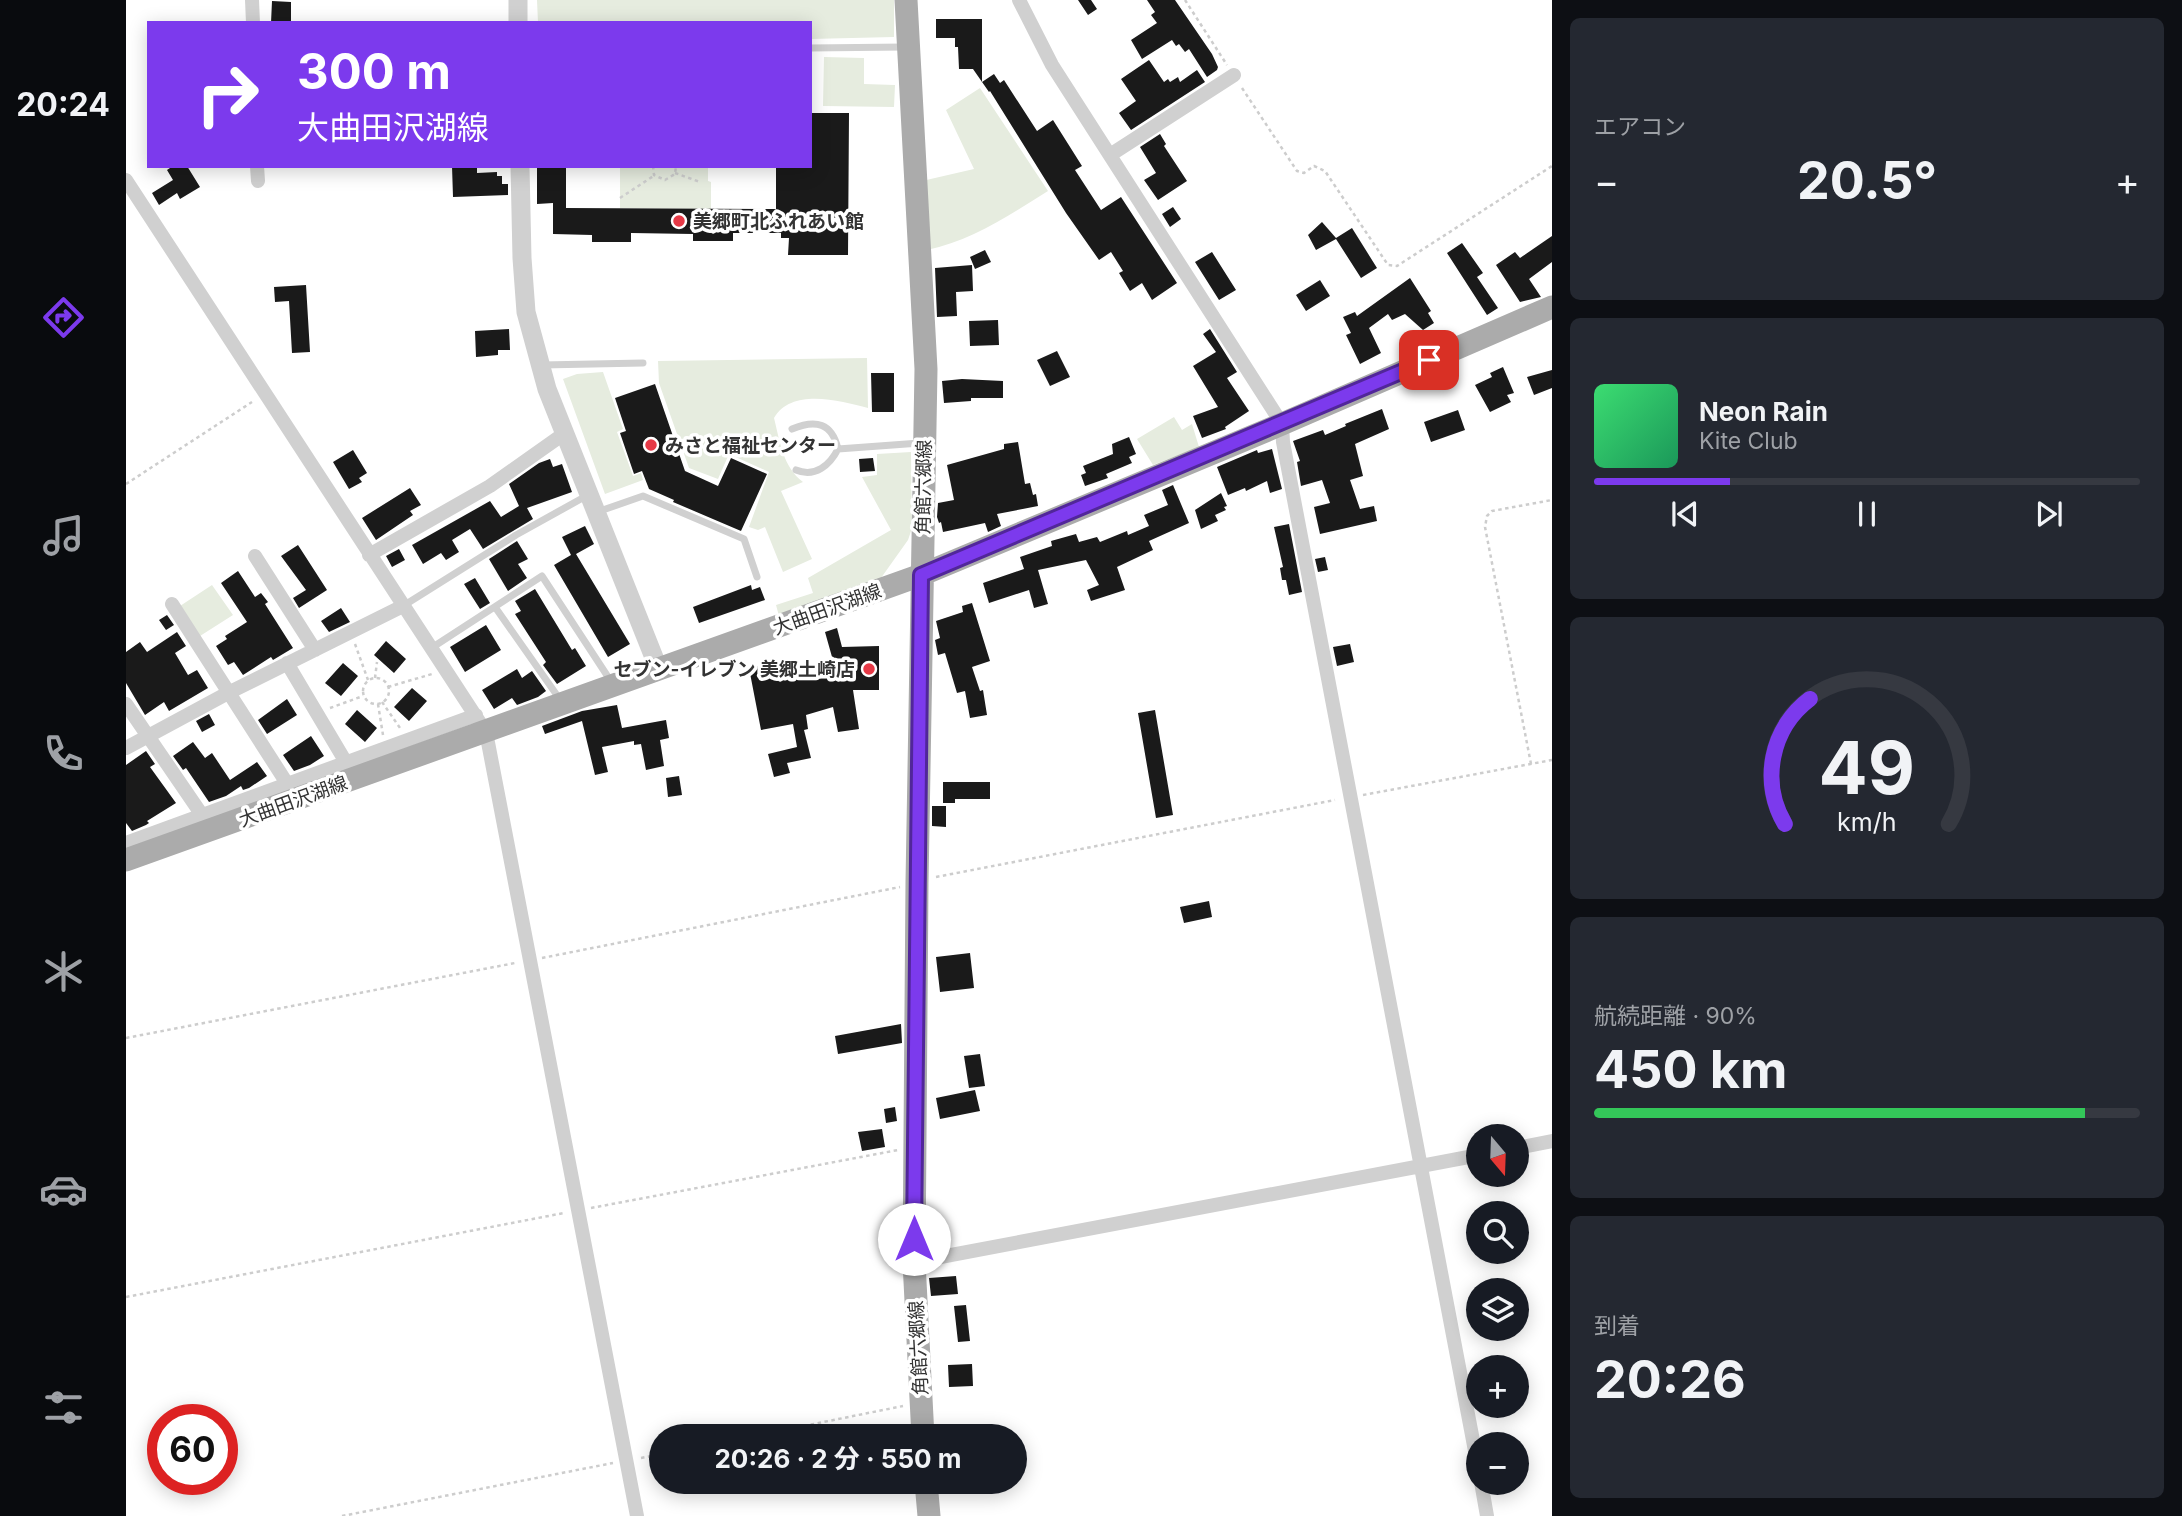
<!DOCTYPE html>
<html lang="ja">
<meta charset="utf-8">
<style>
:root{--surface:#171b24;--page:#242831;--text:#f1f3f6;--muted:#9ea1a6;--line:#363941;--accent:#7c3aed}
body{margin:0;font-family:Inter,"Noto Sans JP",sans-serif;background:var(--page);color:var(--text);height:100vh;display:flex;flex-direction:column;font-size:26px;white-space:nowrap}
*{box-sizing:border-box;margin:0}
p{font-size:23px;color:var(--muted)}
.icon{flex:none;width:38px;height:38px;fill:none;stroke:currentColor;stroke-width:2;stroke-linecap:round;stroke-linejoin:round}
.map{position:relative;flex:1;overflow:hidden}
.details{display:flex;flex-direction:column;gap:18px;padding:18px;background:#0d0f14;width:630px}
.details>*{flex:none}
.guide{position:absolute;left:21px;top:21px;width:665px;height:147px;border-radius:0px;box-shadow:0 4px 18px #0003;background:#7c3aed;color:#fff;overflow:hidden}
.needle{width:46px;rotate:161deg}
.buttons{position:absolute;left:1340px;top:1124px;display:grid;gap:14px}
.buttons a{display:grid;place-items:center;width:63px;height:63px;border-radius:50%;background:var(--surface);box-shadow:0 4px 18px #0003;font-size:35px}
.speed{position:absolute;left:21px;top:1404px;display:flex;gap:14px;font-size:35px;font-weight:700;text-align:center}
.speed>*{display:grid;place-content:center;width:91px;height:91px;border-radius:50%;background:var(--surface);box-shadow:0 4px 18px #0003;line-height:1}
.speed .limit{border:10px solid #d22;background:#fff;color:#111}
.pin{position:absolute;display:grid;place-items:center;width:60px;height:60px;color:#fff;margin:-30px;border-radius:14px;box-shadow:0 4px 10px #0006}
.me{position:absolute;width:77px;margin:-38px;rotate:0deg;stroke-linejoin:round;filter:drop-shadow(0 0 5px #0008)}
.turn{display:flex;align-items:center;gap:24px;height:147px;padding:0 35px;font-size:32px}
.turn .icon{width:91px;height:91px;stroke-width:2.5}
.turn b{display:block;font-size:49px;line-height:60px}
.big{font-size:52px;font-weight:700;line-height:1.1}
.details .widget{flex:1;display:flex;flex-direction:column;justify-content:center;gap:10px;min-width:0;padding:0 24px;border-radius:10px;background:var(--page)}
.details .dial{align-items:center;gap:0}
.dial svg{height:182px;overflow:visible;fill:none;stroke:var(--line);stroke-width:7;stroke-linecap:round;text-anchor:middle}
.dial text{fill:var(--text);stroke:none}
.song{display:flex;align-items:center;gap:21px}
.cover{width:84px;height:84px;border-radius:10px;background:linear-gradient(135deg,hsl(140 70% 55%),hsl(150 70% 35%))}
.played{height:7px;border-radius:4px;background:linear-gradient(90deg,var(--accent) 25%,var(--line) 25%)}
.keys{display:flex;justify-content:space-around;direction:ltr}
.heat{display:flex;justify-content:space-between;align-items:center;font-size:38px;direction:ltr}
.charge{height:10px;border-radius:5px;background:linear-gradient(90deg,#34c759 90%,var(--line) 0)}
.trip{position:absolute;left:523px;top:1424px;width:378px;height:70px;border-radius:35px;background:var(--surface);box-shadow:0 4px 18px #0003;font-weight:700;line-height:70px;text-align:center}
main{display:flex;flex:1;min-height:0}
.dock{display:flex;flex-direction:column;width:126px;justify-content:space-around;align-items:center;background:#090b0e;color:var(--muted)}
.dock .icon{width:49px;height:49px}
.dock .active{color:var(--accent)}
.dock b{font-size:32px;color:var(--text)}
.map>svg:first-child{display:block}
.green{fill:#e6ecdf}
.building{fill:#1a1a1a}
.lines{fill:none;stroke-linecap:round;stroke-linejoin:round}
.path{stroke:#cdcdcd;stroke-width:2.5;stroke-dasharray:3.5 3.5;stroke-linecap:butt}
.service{stroke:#d0d0d0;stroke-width:7}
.minor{stroke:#d0d0d0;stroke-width:14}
.tertiary{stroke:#d0d0d0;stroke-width:19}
.primary{stroke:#ababab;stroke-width:23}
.route-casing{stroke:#51269a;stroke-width:18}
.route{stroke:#7c3aed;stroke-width:12}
.poi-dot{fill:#e63946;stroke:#fff;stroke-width:2.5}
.labels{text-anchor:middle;stroke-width:7;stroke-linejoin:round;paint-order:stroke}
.poi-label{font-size:19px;font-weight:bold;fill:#333;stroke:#fff;text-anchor:start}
.street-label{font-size:19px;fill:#333;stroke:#fff}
</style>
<main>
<nav class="dock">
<b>20:24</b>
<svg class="icon active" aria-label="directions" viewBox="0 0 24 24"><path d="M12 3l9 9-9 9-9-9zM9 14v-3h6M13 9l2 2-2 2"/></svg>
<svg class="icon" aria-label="music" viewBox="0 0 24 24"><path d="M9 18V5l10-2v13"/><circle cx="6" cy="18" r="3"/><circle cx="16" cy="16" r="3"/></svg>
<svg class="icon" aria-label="phone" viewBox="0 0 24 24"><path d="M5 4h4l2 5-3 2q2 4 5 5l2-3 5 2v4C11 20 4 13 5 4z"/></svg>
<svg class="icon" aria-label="climate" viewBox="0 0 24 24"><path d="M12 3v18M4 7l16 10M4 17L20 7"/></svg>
<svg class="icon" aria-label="car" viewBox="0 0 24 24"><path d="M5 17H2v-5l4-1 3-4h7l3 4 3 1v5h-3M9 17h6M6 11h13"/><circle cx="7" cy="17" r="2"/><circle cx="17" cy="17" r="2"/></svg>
<svg class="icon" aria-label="filters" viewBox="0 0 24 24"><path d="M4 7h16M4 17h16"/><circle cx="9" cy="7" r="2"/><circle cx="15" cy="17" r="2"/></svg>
</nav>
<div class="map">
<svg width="1426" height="1516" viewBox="0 0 1426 1516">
<rect width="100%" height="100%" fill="#fff"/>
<path class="green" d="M411,0h357v37l-84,2v-16h-272z
M698,57l40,1v26l31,1 -1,22 -71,-1z
M854,88l68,103c-38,24 -77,50 -121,59l-5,-69 52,-12 -28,-59z
M494,166h88v15l3,1v27l-91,-1z
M741,358l1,50c-27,-7 -76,-21 -94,10 6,24 9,49 29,64l-22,9 31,68 -29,13 -18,-45 -7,3 -9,-3 20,-55 -40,-18 -11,25 -29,-11 -30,-85 -1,-22z
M477,372l20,57 -6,3 16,44 8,-3 2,7 -38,14 -42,-115 14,-5z
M1048,417l8,13 10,-6 7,23 -46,18 -16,-26z
M785,452l1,76 -4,12 -27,38 -102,38 -3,-11 37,-12 -5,-15 83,-48 -29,-53 15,-2v-21z
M86,585l21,30 -33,21 -20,-30z"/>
<path class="building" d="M952,0h13l6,9 -9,6z
M1021,0h28l37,54 6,13 -1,3 -10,7 -18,-28 -4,3 -6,-8 -3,2 -4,-6 -30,19 -11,-19 26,-17 -6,-8 4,-3z
M146,1l19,1v21h-20z
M810,19h46v63l12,-8 6,9 4,-3 33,51 16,-11 29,46 -7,4 26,40 20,-13 56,86 -25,17 -10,-17 -12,8 -11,-18 4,-2 -12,-19 -12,8 -33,-47 -76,-122 -1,1 -16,-23h-14l-1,-22h-3v-9h-19z
M1023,60l15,22 4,-3 2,3 8,-5 2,5 17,-12 8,12 -74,48 -12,-17 17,-12 -15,-22z
M684,113h39l-1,142h-60l1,-17h-8v-5h-48v8h-40v-7l-62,-1v9h-39v-7l-39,-1v-31l-16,1v-38h29v42l210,1v-43h34z
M1034,134l6,10 -2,2 23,35 -29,19 -14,-20 12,-7 -16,-26z
M47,166h14l13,21 -20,12 -3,-6 -18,12 -7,-12 21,-13 -6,-10z
M326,166h25v7l20,-1v4h5v8h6v11l-55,2z
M1047,207l8,12 -11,8 -8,-13z
M1196,222l14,16 16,-10 25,40 -16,10 -25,-39 -20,11 -8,-15z
M1426,236v26l-23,17 12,18 -21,5 -24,-37 19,-13 5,6z
M1336,243l21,30 -6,4 21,31 -11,7 -40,-62z
M859,250l6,12 -16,7 -5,-12z
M1086,252l24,38 -17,10 -24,-38z
M846,265l1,26 -17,1 1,24 -20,1 -2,-49z
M1284,278l21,33 -3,2 6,10 -11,7 -18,-16 -13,6 -4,-6 -19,14 12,25 -21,11 -14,-29 5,-2 -8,-16 12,-5 2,4z
M1194,280l10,16 -24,15 -10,-16z
M180,285l4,67 -18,1 -3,-52 -14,1 -1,-15z
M872,320l1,25 -29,1 -1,-25z
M383,329l1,21h-12v5l-22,2 -1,-26z
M1084,329l27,43 -10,6 22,33 -24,16 1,2 -24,9 -9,-22 25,-9 -25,-41 23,-14 -13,-18z
M931,351l13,26 -20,9 -13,-26z
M1377,367l11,26 -7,2 4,7 -21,10 -15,-27 17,-8 -2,-4z
M1426,370v18l-18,7 -7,-18z
M745,373h23v39h-22z
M836,379l41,2v17h-32v3l-27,2 -2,-22z
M529,384l30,87 33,15 13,-28 36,16 -26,57 -68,-29 1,-2 -25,-11 -7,-18 -8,3 -14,-41 6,-2 -11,-33z
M1256,409l7,20 -34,15 8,32 -13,4 10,29 14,-3 3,15 -57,13 -6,-27 16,-4 -8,-23 -21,6 -4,-24 3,-1 -7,-20 30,-11 2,5 21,-9 -1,-2z
M1332,410l7,20 -34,12 -7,-20z
M1003,437l7,17 -7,3 3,6 -26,11 2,4 -23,8 -4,-11 5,-2 -3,-7 30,-12 -1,-10z
M892,442l7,42 5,-1 3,12 3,-1 2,12 -41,8 4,12 -13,6 -3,-9 -42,9 -2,-10 -2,1 -2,-6 1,-14 16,-3 -7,-35 57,-16v-5z
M1146,449l10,40 -12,4 -3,-12 -21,10 -1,-3 -17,7 -11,-28 40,-17 1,3z
M227,450l14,23 -8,5 3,4 -13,7 -16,-27z
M747,458l2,13 -15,1 -1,-13z
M424,459l3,8 9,-3 10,28 -45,16 6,11 -50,30 -13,-20 -18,11 7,12 -13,8 -5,-7 -18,11 -11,-19 78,-44 11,16 18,-11 -10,-22 30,-21z
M1047,485l16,38 -40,18 4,9 -36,17 8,23 -34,11 -4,-11 12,-5 -13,-25 -48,10 10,34 -14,4 -5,-18 -40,13 -6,-20 41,-14 -4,-12 32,-11 -1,-5 25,-7 3,8 18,-5 3,5 27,-11 1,4 21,-9 -5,-11 24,-10 -6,-15z
M284,488l11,17 -11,6 3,4 -37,25 -14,-22z
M1095,493l6,13 -3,1 2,3 -11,5 3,6 -17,8 -6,-19z
M1163,524l13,68 -13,3 -3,-15h-4l-2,-12 3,-1 -9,-40z
M459,526l9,18 -18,10 54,90 -22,13 -54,-92 17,-10 -9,-18z
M391,541l11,18 -10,5 9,14 -19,13 -19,-32z
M172,545l29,45 -28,18 -6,-10 13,-8 -25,-34z
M273,549l6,11 -13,7 -6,-11z
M1199,557l3,13 -10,2 -3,-13z
M112,571l17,26 6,-4 7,9 -3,2 28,44 -20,12 -2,-3 -28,18 -9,-13 -6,3 -12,-19 11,-7 -2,-3 22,-14 -26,-39z
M349,578l15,25 -10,6 -16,-25z
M625,585l1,5 8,-3 5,13 -66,23 -6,-16z
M409,589l37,61 3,-2 11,18 -29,18 -14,-19 3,-3 -31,-48 6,-3 -6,-10z
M846,603l18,58 -18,6 8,24 3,-1 4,25 -17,3 -5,-27 -8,2 -12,-40 -7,2 -3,-15 5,-2 -4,-17 27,-9 -1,-6z
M215,608l9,14 -21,10 -8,-11z
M41,615l7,10 -8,5 -7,-10z
M360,625l15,25 -36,22 -15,-25z
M711,628l5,19 37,-1v44h-26l6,39 -21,3 -5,-25 -27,8 2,14 -4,1 7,28 -24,5 3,10 -16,4 -6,-23 29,-7 -4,-23 -32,6 -12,-62 27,-5 4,17 28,-5 -1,-4 27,-7 -9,-32z
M51,632l9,14 -11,7 13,22 9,-5 11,18 -39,23 -5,-9 -19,13 -19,-32v-31l14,-10 7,10z
M260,641l20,18 -12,14 -20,-18z
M1224,644l4,18 -17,4 -4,-19z
M217,663l15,13 -17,20 -16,-13z
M391,669l5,9 10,-7 14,20 -8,6 -21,8 -5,-7 -18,11 -12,-19z
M286,688l15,13 -18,20 -15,-14z
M161,699l10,16 -30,19 -9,-14z
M491,705l5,23 44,-8 3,18 -9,2 4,26 -18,4 -5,-26 -7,1v-4l-32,6 6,25 -13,3 -13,-54 -37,13 -3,-8 40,-15z
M231,710l20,18 -12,14 -20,-18z
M1029,710l18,105 -17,3 -18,-105z
M83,714l6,11 -13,7 -6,-11z
M185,736l13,20 -14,9 -16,6 -11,-16z
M67,742l12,16 7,-5 18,27 27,-18 10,14 -18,12 -6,2 -2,-4 -15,10 -17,6 -23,-34 -3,2 -10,-14z
M20,751l9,13 -5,3 26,36 -29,18 2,2 -3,2 -14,6 -6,-8v-58z
M553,776l3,19 -14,2 -2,-19z
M817,782h47v17h-35v4h-12z
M806,806h14v21l-14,-1z
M1083,901l3,16 -28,6 -4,-16z
M844,953l4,35 -34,4 -4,-35z
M775,1024l1,19 -64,11 -3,-18z
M854,1054l5,32 -16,2 -5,-32z
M849,1090l5,21 -40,8 -4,-21z
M769,1107l2,14 -11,2 -2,-14z
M756,1129l3,18 -23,4 -4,-19z
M830,1276l2,18 -27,2 -2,-18z
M840,1305l4,36 -12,1 -4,-36z
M846,1364l1,22 -24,1 -1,-22z"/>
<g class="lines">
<path class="path" d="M1059,0l42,65
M1116,88l55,83 7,2 10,-7 11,5 63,94 9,1 155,-100
M527,166l1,9 11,5 10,-6 1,-8
M549,173l25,9
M494,198l35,-23
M0,484l126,-82
M229,644l13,36
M237 691a13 13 0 1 1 26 0a13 13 0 1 1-26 0Z
M249,678l2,-16
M262,687l44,-13
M256,702l18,26
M252,704l5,31
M204,708l33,-12
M1405,764l-46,-237 2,-11 5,-5 60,-11
M1237,795l189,-35
M810,877l399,-77
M416,958l358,-71
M0,1038l389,-75
M465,1208l307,-58
M0,1297l438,-84
M623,1437l154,-31
M515,1458l21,-4
M216,1516l271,-53"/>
<path class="service" d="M684,48l94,-1
M416,365l101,-2
M666,429c24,-10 40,-6 46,20
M670,470c19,8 34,-5 42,-21l82,-6
M471,512l46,-16 101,43 13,38
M277,606l113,-71 72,-40
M369,607l66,94
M307,647l109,-71 70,107"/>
<path class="minor" d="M126,0l1,23
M893,0l33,65 230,359 1,18 196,1030
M984,155l124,-80
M131,166l1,15
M0,180l360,552 151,784
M243,555l121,-69 75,-53
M129,556l60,94
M46,604l116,181
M161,663l60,101
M0,704l76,111
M0,748l102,-55 175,-87
M0,843l350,-128
M1391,1148l35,-7
M788,1262l565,-107
M1355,1482l6,34"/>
<path class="tertiary" d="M392,0v23
M394,166l2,92 4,54 21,77 112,281"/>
<path class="primary" d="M780,0l20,369 -9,514 -3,379 9,175
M0,860l795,-285 361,-151 270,-117
M800,1482l3,34"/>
</g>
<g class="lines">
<g class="route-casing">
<path id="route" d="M788,1239l7,-664 508,-215"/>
</g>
<use href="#route" class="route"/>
</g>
<g class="poi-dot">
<circle cx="553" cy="221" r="7"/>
<circle cx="525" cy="445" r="7"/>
<circle cx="743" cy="669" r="7"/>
</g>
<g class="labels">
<g class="poi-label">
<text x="567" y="228">美郷町北ふれあい館</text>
<text x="539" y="452">みさと福祉センター</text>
<text x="729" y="676" text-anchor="end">セブン-イレブン 美郷土崎店</text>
</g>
<g class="street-label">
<text transform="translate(797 487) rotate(-89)" y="7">角館六郷線</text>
<text transform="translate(701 609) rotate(-20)" y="7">大曲田沢湖線</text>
<text transform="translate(167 801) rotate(-20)" y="7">大曲田沢湖線</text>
<text transform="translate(792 1348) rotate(-93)" y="7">角館六郷線</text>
</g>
</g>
</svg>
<div class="buttons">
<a><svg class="needle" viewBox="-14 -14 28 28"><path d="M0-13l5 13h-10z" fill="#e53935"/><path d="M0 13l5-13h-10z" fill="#9ea1a6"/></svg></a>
<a><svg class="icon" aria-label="search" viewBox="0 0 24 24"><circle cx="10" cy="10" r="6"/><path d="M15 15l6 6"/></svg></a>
<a><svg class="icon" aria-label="layers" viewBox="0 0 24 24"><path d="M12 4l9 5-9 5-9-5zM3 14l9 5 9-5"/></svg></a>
<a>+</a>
<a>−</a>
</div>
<div class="speed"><div class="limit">60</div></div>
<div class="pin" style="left:1303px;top:360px;background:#d93025"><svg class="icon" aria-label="arrive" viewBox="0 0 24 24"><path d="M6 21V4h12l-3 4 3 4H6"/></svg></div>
<svg class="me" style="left:788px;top:1239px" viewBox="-20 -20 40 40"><circle r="19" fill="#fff"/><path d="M0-13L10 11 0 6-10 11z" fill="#7c3aed"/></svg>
<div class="trip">20:26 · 2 分 · 550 m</div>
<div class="guide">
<div class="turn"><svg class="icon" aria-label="right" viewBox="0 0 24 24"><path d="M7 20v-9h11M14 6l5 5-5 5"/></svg><div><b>300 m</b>大曲田沢湖線</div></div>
</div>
</div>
<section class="details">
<div class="widget"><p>エアコン</p>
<div class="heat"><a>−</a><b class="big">20.5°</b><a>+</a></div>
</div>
<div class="widget">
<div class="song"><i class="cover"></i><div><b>Neon Rain</b><p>Kite Club</p></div></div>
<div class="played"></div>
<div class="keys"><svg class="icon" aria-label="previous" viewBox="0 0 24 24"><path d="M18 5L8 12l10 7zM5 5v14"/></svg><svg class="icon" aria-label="pause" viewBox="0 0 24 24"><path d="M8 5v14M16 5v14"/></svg><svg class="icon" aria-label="next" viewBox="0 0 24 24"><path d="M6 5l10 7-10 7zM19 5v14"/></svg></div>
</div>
<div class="widget dial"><svg viewBox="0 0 100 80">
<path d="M14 69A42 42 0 1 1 86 69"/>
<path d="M14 69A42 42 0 0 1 25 14" stroke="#7c3aed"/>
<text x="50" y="56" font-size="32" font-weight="700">49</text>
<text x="50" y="72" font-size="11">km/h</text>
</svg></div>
<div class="widget"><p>航続距離 · 90%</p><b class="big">450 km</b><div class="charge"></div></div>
<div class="widget"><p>到着</p><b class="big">20:26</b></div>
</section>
</main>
